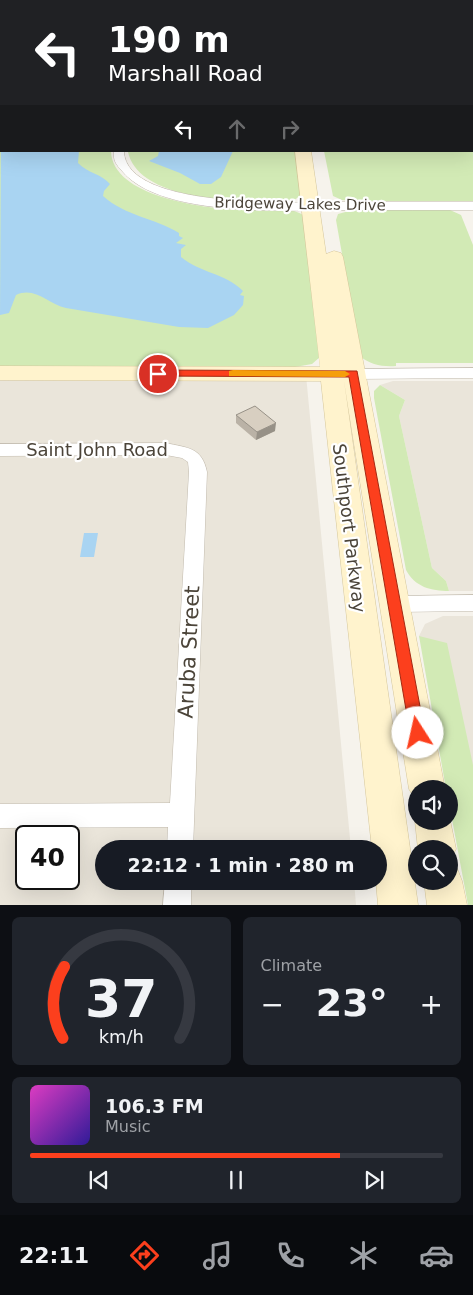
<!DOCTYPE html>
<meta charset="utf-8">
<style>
:root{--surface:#171b24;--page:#20242c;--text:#f1f3f6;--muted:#9ea1a6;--line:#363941;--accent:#fc3f1d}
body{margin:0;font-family:"DejaVu Sans",sans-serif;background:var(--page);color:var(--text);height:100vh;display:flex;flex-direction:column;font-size:19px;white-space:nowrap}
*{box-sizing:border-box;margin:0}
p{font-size:16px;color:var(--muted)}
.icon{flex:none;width:28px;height:28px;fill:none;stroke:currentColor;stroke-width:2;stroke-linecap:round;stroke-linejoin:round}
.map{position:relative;height:905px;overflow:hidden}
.sheet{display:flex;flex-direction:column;gap:12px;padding:12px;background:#0d0f14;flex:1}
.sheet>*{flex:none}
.hud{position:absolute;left:0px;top:0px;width:474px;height:152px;box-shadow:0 5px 20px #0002;background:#202124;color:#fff;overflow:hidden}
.buttons{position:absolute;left:408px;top:780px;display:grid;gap:10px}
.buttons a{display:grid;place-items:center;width:50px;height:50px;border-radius:50%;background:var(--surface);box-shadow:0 5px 20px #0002;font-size:25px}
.speed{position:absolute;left:15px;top:825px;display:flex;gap:10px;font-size:25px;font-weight:700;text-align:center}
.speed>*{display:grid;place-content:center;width:65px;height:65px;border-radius:50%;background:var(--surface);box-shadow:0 5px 20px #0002;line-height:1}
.speed .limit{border:2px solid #111;border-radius:8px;background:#fff;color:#111}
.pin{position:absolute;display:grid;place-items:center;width:42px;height:42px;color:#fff;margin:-21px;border:2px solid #fff;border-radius:50%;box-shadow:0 1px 5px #0007}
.me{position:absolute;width:55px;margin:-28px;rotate:350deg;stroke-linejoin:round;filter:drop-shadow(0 0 4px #0008)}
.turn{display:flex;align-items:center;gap:18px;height:105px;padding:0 25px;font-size:22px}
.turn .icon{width:65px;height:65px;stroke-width:2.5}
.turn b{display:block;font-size:35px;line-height:42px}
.lanes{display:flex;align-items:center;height:48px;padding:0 25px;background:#0003;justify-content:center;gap:25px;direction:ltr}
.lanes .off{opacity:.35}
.big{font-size:38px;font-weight:600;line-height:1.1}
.sheet .tile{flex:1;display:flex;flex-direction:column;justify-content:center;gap:8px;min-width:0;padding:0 18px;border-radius:8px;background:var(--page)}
.sheet .dial{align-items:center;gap:0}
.dial svg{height:130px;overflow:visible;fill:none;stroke:var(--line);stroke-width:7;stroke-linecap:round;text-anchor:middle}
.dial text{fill:var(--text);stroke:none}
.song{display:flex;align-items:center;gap:15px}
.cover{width:60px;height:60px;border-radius:8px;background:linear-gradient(135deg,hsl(310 70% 55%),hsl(250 70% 35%))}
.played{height:5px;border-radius:2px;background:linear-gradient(90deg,var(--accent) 75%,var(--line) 75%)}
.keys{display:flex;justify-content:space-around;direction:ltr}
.heat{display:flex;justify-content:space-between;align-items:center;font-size:28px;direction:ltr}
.sheet .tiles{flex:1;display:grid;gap:12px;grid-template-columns:1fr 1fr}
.tile:last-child{grid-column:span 2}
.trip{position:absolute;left:95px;top:840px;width:292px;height:50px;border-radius:25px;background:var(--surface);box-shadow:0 5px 20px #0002;font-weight:600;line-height:50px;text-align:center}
.tabs{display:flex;height:80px;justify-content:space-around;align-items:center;background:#090b0e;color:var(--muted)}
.tabs .icon{width:35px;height:35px}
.tabs .active{color:var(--accent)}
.tabs b{font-size:22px;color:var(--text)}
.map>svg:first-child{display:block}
.residential{fill:#eae5da;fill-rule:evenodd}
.green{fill:#d2eab5}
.water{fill:#a9d4f2}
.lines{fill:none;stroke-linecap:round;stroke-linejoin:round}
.street-casing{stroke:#c2bbae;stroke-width:1}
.secondary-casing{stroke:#d6c79b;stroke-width:1}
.street{fill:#fff;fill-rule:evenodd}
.secondary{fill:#fff3cd;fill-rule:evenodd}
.wall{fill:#bab2a6}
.shaded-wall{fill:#979187}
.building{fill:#d8cfc1;stroke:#979187}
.route{fill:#fc3f1d;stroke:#a42913}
.slow{fill:#f59e0b}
.labels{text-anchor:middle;stroke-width:4.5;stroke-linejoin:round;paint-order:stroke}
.far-street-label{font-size:15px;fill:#4b4439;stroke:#fff}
.street-label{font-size:18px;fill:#4b4439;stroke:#fff}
.near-street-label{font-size:21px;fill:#4b4439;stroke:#fff}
</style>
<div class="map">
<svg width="473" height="905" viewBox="0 0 473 905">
<rect width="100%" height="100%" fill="#f6f3ec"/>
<path class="residential" d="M0,0h182l19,1h-200v10z
M306,375l45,474h-247v32h250l2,24h-356v-526zM26,836h43v43h-43z
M393,381h80v210h-24l-3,-10 -14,-13 -33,-152 6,-16 -25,-15z
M443,616h30v150l-54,-130 6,-12z"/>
<path class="green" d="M473,54v147h-120l-11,-1 -9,-4 -9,-45h148z
M0,109l1,42h110c1,46 93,57 127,59 20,1 48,-6 65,5l17,142 -8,7 -17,3 -295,-1z
M297,151l4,44c-9,10 -28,7 -41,7 -37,-1 -122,-5 -132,-50z
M353,210h97l11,5 12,30v118h-77v3c-13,1 -26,-1 -36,-10l-24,-136 2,-6z
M380,385l25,15 -6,16 33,152 14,13 3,10c-18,0 -34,-4 -43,-21l-32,-172v-7z
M419,636l28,7 26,122v140h-5l-19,-102v-14h-3z"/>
<path class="water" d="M1,131v20h78l-1,12c9,10 24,11 32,21l-6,7 -1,5c22,20 52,22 76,37v3l4,2 -7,5 10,2 -5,4v8c19,16 44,16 62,34l-3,4 4,1 -1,9 -9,10 -26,13 -29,-1 -113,-19c-18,-4 -31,-22 -50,-13l-7,18 -9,2z
M159,151h74l-12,26 -10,7h-11l-20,-11 -31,-12 9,-5z
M84,533h14l-4,24h-14z"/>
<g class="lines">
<g class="street-casing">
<path id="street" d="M353,0h8v1h-8z
M0,22h1v4h-1z
M114,151h10c1,61 186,51 227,51 41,0 81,0 122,0v8c-40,0 -81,0 -121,0 -59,0 -190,9 -230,-39 -6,-7 -9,-10 -8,-20z
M473,368v10l-120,1 -8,-5 8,-5z
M166,443c22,5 36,4 41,29l-14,377h-26l1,-22 -168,1v-24l170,-1 19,-331 -1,-10 -6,-4 -16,-3 -166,1v-12z
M473,595v16l-77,1 -7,-2 -3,-6 3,-6 7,-2z
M165,881h26v24h-28z"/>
</g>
<g class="secondary-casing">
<path id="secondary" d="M287,0h11v1h-11z
M295,151h16l15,103 8,-3 7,2 2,4 102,532h-29v12l-7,-12 -65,-408 74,524h-40l-2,-24h3v-32h-7l-51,-468 -321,-1v-14l320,1z
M449,815l7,34 -7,13v-13h-31l-3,-28 1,-3v3h33z
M449,864l8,4 5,13 5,24h-40l-3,-24h25z"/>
</g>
<use href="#street" class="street"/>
<use href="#secondary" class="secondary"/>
</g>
<path class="wall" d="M236,415l39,16 -19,9 -20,-17z"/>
<path class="shaded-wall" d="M276,423l-1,8 -19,9 1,-8z"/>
<path class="building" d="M320,0h25v1h-25z
M373,0h89l-2,1h-86z
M255,406l21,17 -19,9 -21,-17z"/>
<path class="route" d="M158,370l199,1 68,362 -2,5 -5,2 -6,-2 -2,-5 -61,-356 -195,-1v-5z"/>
<path class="slow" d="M233,370l112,1 5,3 -5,3 -116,-1v-5z"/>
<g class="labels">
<g class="far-street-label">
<text transform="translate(300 204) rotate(1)" y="5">Bridgeway Lakes Drive</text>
</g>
<g class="street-label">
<text x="97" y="456">Saint John Road</text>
<text transform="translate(349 528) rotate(83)" y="6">Southport Parkway</text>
</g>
<g class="near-street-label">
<text transform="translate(189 652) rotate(-87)" y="7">Aruba Street</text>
</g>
</g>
</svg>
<div class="buttons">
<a><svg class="icon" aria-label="sound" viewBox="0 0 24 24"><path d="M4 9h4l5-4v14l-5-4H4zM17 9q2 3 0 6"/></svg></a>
<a><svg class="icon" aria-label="search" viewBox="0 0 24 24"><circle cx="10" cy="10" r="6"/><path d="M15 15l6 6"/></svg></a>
</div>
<div class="speed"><div class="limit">40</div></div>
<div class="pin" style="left:158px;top:374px;background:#d93025"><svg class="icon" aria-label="arrive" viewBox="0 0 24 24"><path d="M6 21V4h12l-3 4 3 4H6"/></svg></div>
<svg class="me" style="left:418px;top:733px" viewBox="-20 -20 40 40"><circle r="19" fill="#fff"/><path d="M0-13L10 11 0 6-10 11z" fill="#fc3f1d"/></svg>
<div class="trip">22:12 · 1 min · 280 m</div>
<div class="hud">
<div class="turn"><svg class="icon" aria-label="left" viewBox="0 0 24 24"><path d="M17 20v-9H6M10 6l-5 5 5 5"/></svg><div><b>190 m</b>Marshall Road</div></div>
<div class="lanes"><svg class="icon" aria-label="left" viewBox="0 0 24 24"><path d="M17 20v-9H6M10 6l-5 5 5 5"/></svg><svg class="icon off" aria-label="ahead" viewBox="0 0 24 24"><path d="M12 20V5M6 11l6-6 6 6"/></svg><svg class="icon off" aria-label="right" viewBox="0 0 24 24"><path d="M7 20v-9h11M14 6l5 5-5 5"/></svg></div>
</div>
</div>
<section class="sheet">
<div class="tiles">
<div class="tile dial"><svg viewBox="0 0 100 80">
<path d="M14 69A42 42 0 1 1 86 69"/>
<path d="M14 69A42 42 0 0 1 15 25" stroke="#fc3f1d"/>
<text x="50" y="56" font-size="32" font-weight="700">37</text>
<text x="50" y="72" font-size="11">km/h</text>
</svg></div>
<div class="tile"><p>Climate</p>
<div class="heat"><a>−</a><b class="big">23°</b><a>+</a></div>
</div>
<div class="tile">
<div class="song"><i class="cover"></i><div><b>106.3 FM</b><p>Music</p></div></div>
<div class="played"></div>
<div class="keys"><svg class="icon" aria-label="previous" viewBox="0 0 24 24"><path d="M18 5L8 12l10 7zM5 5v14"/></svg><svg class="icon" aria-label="pause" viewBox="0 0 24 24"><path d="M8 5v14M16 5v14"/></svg><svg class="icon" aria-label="next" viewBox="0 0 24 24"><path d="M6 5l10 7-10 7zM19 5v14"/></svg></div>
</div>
</div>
</section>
<nav class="tabs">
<b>22:11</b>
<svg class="icon active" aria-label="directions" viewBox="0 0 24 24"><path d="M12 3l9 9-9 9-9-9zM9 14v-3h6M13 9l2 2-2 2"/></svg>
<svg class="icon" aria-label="music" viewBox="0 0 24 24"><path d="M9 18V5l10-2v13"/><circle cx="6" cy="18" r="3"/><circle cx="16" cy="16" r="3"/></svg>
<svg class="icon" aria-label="phone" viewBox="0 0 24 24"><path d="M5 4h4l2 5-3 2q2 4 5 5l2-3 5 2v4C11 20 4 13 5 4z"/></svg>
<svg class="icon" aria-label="climate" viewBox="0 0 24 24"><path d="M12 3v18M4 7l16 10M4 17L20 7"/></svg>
<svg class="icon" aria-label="car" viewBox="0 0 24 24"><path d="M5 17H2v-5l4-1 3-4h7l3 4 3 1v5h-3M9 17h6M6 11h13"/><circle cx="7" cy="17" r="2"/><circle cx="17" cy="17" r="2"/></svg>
</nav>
